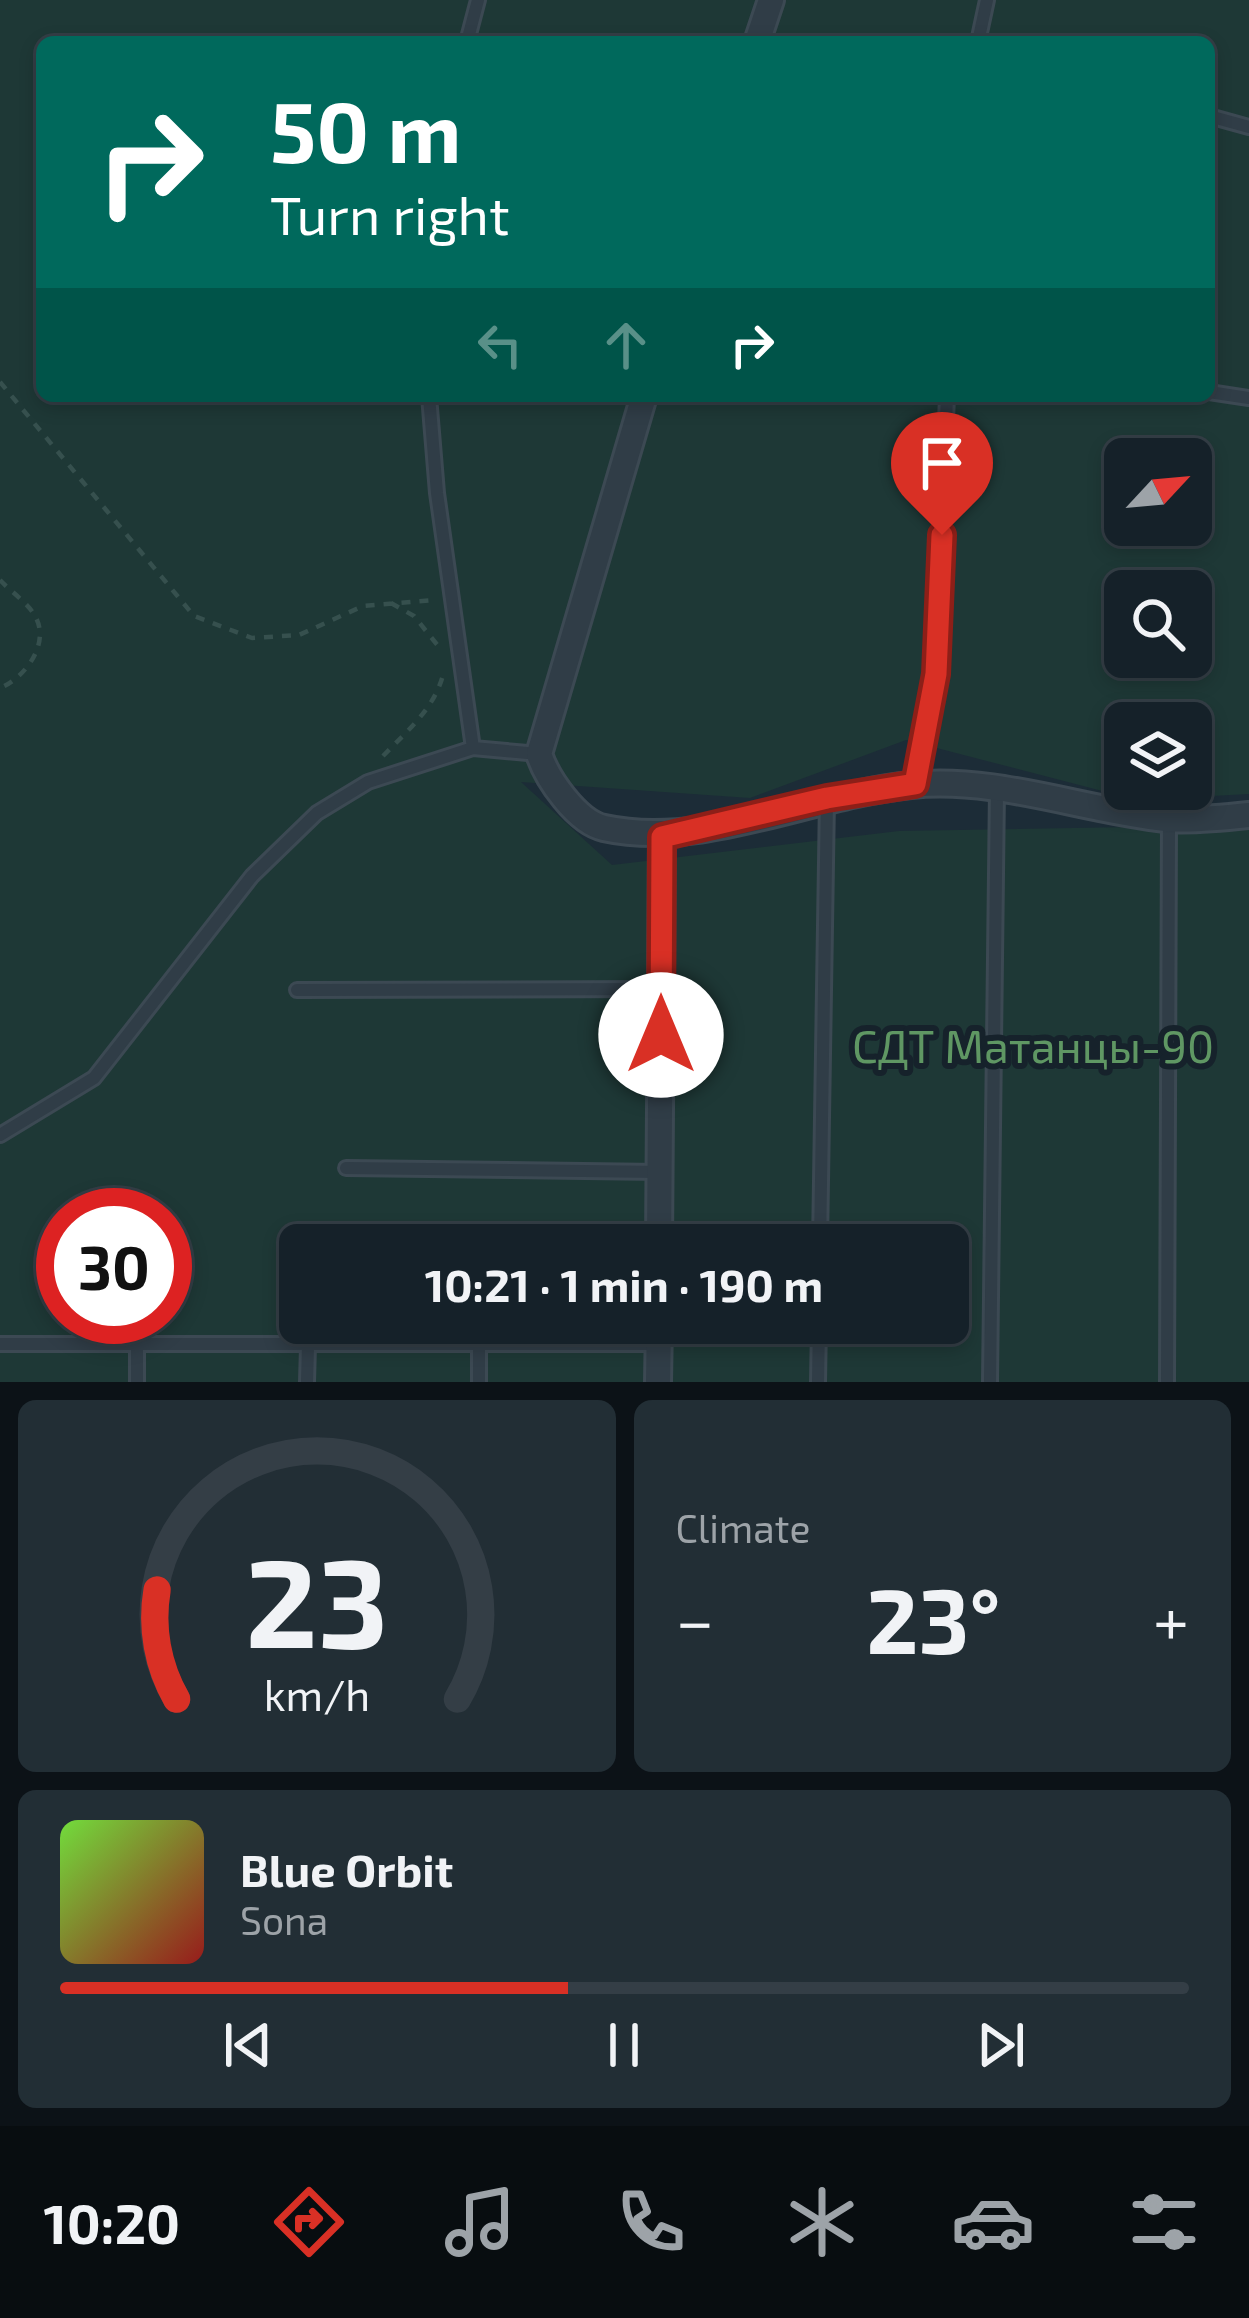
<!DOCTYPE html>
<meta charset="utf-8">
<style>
:root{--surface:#152129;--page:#222e35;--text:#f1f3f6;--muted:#9da3a8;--line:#343e46;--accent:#d93025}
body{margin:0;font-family:"Exo 2",sans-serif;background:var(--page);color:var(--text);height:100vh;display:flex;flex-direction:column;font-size:45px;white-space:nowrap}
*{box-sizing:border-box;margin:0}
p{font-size:39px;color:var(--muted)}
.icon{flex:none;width:66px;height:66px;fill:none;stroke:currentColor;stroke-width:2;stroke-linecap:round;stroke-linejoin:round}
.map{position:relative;height:1382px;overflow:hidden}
.drawer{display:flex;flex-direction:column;gap:18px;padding:18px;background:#0c1217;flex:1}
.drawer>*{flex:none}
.hud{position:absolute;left:36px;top:36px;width:1179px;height:366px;border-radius:18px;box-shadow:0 6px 18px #0003,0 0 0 3px var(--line);background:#00695c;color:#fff;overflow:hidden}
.needle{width:78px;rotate:64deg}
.tools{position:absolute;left:1104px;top:438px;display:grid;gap:24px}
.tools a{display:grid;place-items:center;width:108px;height:108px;border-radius:18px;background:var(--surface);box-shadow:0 6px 18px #0003,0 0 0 3px var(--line);font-size:60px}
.speed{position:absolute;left:36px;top:1188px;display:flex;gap:24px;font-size:60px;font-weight:700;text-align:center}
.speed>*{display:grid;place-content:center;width:156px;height:156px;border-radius:50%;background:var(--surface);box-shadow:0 6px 18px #0003,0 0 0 3px var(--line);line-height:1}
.speed .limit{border:18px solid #d22;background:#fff;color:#111}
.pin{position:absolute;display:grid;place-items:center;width:102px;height:102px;color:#fff;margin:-123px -51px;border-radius:50% 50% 50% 0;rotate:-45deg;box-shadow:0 0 12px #0007}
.pin .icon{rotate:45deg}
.me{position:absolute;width:132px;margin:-66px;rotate:0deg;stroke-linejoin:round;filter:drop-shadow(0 0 9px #0008)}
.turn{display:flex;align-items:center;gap:42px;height:252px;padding:0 36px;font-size:54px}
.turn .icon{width:156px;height:156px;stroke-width:2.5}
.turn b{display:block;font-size:84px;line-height:102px}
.lanes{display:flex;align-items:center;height:114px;padding:0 36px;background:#0003;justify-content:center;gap:60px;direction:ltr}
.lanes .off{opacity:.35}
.big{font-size:90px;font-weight:700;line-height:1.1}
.drawer .card{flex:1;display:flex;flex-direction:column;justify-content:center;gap:18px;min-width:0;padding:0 42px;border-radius:18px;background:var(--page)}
.drawer .dial{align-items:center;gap:0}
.dial svg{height:312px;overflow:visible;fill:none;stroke:var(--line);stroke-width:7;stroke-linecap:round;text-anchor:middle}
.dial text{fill:var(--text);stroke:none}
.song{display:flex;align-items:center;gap:36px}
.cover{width:144px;height:144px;border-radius:18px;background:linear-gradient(135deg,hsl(100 70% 55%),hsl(0 70% 35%))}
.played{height:12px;border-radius:6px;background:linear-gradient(90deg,var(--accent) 45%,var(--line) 45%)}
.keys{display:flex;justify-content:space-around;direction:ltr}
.heat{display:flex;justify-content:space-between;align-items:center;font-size:66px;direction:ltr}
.drawer .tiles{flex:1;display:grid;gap:18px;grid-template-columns:1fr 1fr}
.card:last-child{grid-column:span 2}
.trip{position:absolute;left:279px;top:1224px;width:690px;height:120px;border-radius:18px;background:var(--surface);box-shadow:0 6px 18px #0003,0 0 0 3px var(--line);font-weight:700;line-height:120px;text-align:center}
.tabs{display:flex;height:192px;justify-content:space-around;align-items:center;background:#080d10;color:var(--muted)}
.tabs .icon{width:84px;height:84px}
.tabs .on{color:var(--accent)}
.tabs b{font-size:54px;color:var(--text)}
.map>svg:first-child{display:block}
.green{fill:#1e3836;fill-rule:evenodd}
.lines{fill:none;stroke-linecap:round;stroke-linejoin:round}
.lane-casing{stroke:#3c4953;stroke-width:18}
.street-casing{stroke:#3c4953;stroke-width:30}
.path{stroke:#36504e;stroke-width:4.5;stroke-dasharray:9 9;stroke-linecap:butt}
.lane{stroke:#303d47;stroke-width:12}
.street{stroke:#303d47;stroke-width:24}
.route-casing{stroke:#8d1f18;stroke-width:30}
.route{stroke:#d93025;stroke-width:21}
.labels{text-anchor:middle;stroke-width:12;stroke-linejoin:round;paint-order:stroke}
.park-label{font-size:45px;fill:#5f9763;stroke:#16222b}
</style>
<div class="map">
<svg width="1249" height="1382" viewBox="0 0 1249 1382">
<rect width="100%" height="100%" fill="#1c2c37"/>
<path class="green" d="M0,0h1249v794l-112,6 -231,-60 -156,58 -229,-16 91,83 287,-34 350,-6v557h-1249zM42,42h1167v354h-1167zM1125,459h66v66h-66zM1125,591h66v66h-66zM1125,723h66v66h-66zM63,1215h102v102h-102zM300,1245h648v78h-648z"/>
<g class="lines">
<g class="lane-casing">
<path id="lane" d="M467,42l11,-42
M978,42l9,-42
M1209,116l40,11
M1209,392l40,6
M429,396l8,97 36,255
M915,784l21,-110 11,-278
M297,990l363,-1
M0,1135l94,-57 158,-202 65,-63 51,-31 105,-34 66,6
M346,1168l314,4
M820,1245l7,-446
M0,1344h658
M137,1382v-38
M307,1382l1,-36
M479,1382v-34
M818,1382l1,-59
M990,1382l7,-593
M1167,1382l2,-562"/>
</g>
<g class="street-casing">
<path id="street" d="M757,42l14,-42
M644,396l-105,358c8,25 38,68 65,74 100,22 206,-33 307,-43 85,-9 171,25 255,34 27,2 56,-1 83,-4
M659,1245l3,-408
M658,1382l1,-59"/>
</g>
<path class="path" d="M0,382l194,234 58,22 47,-3 64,-29 70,-6
M0,580c10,11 28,23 35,36 16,27 -10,62 -35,72
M391,603l23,13 25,31
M383,756c24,-25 51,-47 60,-81"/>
<use href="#lane" class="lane"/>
<use href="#street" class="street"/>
</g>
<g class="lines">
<g class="route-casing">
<path id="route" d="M661,1035l1,-198 165,-39 88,-14 21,-110 6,-139"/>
</g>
<use href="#route" class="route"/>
</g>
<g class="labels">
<g class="park-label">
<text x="1033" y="1063">СДТ Матанцы-90</text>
</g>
</g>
</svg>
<div class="tools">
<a><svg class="needle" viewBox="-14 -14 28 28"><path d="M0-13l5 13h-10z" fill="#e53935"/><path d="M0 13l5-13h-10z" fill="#9da3a8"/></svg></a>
<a><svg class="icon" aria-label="search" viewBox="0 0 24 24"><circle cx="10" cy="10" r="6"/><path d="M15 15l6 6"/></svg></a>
<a><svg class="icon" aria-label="layers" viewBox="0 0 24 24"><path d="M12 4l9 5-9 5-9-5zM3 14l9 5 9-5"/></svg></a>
</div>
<div class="speed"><div class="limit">30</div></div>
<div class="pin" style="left:942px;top:535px;background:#d93025"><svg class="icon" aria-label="arrive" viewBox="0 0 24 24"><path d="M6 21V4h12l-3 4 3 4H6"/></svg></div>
<svg class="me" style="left:661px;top:1035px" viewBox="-20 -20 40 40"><circle r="19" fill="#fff"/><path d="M0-13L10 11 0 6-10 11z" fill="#d93025"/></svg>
<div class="trip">10:21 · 1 min · 190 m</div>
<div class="hud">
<div class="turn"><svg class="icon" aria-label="right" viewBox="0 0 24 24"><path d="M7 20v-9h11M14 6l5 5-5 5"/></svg><div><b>50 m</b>Turn right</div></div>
<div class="lanes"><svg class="icon off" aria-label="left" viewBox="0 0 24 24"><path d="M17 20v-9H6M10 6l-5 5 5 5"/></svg><svg class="icon off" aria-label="ahead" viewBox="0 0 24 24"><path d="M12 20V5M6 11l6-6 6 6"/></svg><svg class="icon" aria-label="right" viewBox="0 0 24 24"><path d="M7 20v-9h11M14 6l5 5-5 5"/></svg></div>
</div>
</div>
<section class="drawer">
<div class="tiles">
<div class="card dial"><svg viewBox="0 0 100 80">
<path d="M14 69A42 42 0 1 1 86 69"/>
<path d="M14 69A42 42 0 0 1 9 41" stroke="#d93025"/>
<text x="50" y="56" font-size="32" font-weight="700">23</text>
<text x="50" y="72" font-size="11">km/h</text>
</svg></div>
<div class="card"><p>Climate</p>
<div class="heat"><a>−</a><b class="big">23°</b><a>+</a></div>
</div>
<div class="card">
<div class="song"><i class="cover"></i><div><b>Blue Orbit</b><p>Sona</p></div></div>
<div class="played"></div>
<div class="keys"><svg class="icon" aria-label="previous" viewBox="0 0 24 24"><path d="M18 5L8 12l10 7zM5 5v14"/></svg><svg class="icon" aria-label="pause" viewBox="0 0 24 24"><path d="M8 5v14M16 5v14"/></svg><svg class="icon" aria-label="next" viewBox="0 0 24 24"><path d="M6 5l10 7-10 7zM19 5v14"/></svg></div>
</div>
</div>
</section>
<nav class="tabs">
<b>10:20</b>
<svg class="icon on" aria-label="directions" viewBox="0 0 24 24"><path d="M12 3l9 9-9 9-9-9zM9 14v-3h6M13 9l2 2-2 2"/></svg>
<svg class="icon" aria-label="music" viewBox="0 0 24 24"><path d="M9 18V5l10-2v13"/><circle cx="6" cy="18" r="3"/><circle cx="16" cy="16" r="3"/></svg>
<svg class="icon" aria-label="phone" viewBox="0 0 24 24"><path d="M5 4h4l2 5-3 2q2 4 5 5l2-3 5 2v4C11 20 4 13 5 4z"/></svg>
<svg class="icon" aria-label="climate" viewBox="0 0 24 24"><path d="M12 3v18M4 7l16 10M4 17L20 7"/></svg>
<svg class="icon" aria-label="car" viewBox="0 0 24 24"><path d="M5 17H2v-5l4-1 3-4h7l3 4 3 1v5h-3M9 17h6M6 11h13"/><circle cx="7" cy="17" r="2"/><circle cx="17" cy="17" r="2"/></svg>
<svg class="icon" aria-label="filters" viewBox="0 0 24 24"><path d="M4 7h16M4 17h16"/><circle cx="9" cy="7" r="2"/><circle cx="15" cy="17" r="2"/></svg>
</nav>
